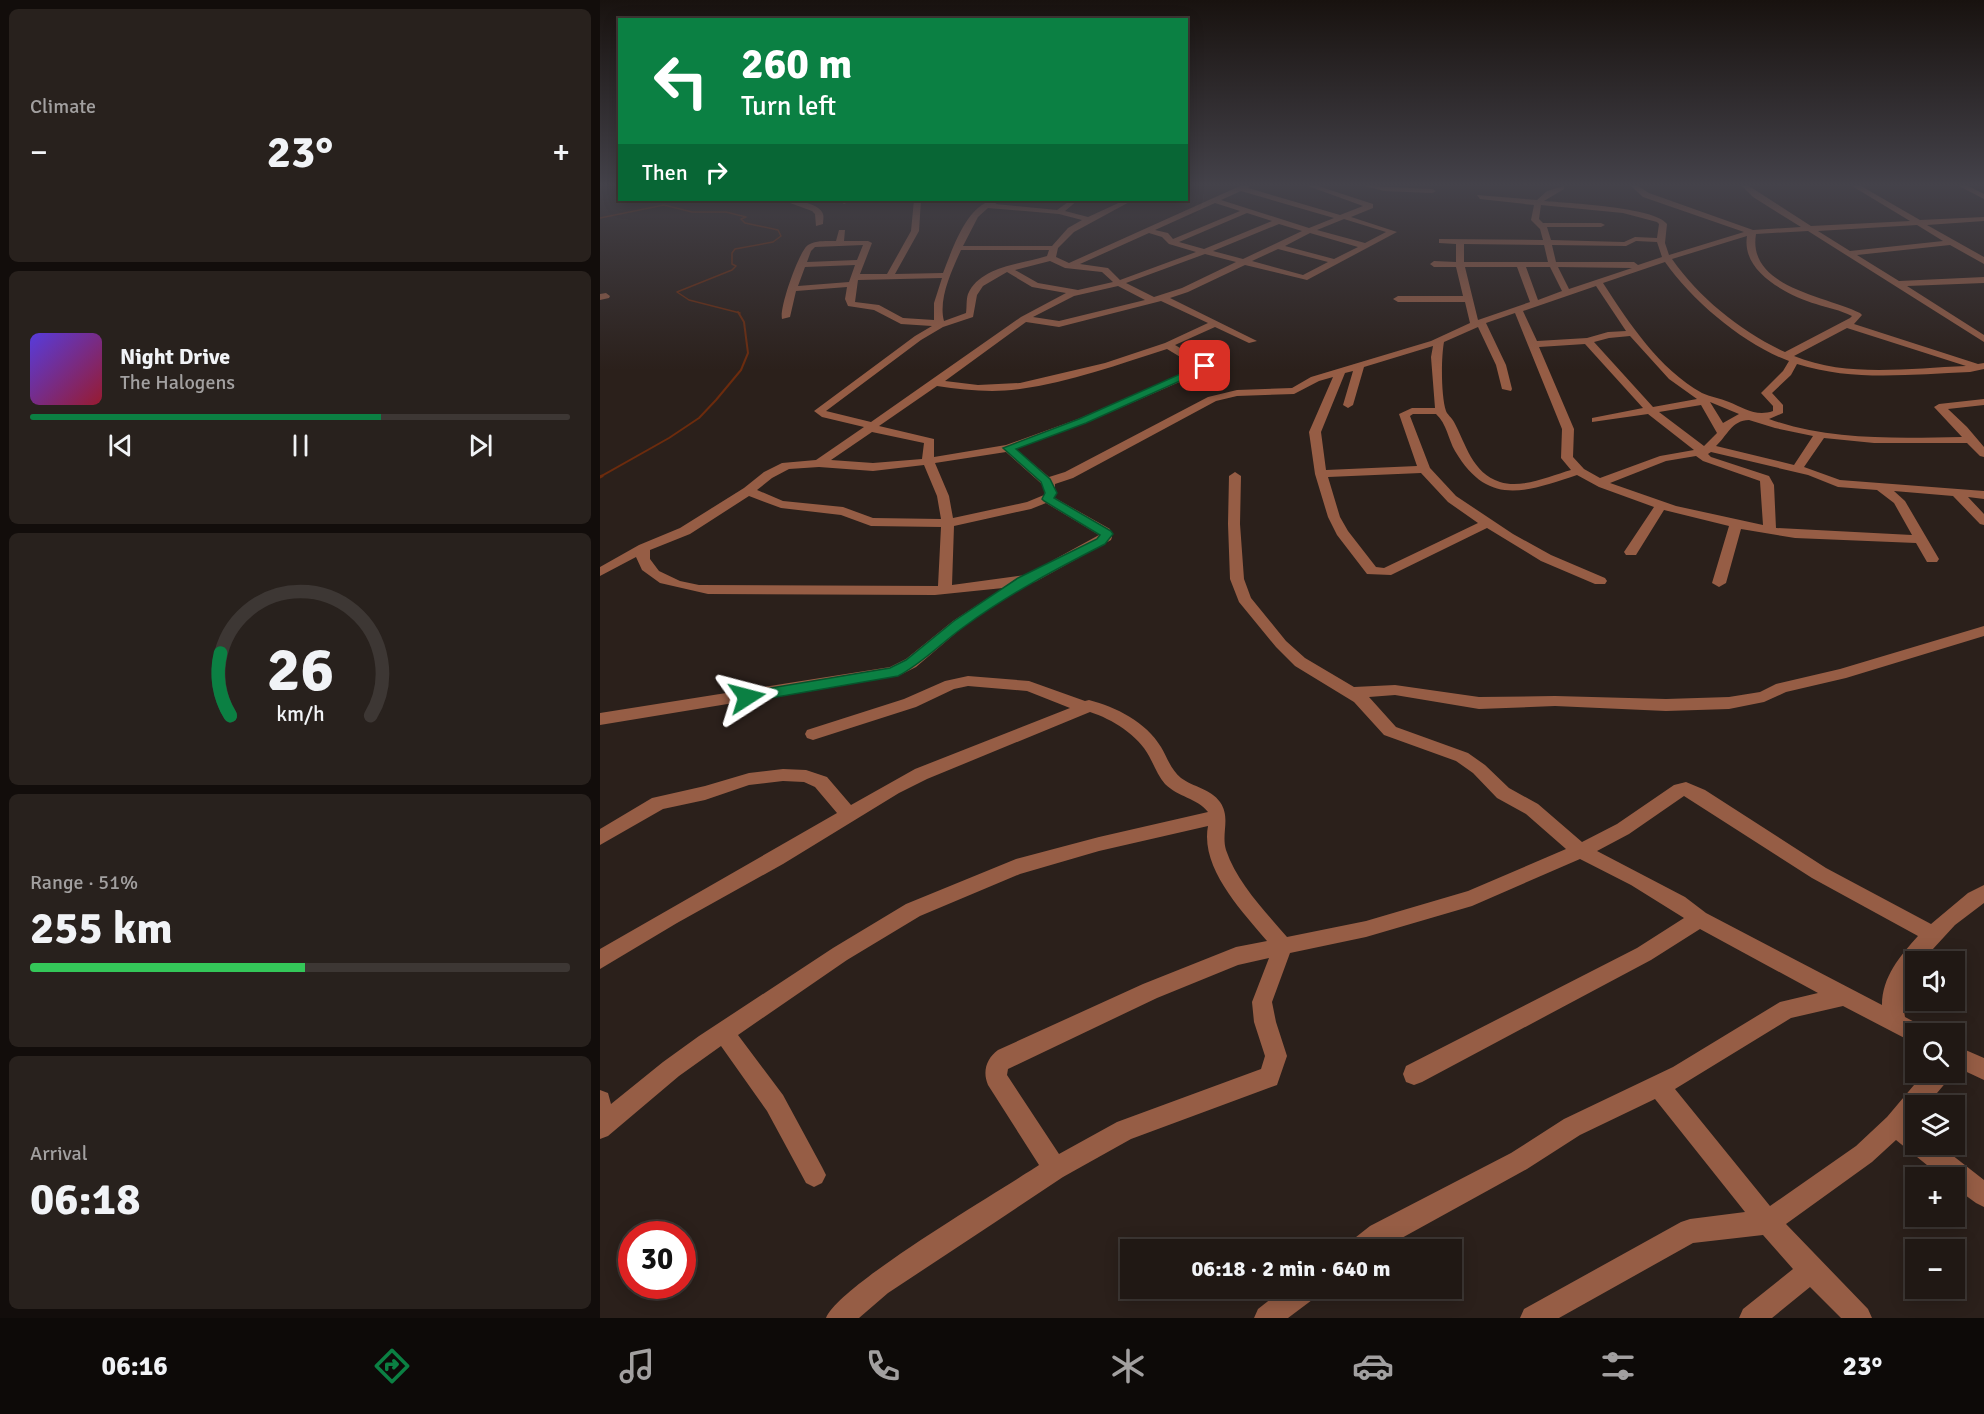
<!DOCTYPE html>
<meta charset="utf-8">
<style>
:root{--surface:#201814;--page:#28211d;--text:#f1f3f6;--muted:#a2a0a0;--line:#3d3734;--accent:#0b8043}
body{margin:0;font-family:Signika,sans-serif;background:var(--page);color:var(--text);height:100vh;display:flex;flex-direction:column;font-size:22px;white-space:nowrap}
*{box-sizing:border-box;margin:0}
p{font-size:20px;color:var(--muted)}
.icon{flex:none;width:33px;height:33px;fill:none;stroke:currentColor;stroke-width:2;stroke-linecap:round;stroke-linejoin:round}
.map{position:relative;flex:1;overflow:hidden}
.details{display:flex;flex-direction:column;gap:9px;padding:9px;background:#120d0b;width:600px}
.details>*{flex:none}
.banner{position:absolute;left:18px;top:18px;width:570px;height:183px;border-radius:0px;box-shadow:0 3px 15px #0003,0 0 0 2px var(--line);background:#0b8043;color:#fff;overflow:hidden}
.tools{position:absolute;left:1305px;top:951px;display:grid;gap:12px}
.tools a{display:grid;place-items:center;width:60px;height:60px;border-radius:0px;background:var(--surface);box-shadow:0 3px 15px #0003,0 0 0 2px var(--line);font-size:30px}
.speed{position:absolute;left:18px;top:1221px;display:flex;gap:12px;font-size:30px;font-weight:700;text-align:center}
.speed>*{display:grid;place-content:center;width:78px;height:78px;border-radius:50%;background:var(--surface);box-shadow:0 3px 15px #0003,0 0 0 2px var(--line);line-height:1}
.speed .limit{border:9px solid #d22;background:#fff;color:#111}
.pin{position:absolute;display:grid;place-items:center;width:51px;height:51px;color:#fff;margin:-26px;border-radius:12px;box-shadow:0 3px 9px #0006}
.me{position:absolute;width:66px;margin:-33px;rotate:81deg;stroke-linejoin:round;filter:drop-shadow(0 0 4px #0008)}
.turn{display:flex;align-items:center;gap:21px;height:126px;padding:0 24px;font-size:27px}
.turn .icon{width:78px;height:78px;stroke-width:2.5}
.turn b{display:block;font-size:42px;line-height:51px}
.then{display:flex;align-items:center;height:57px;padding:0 24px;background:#0003;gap:12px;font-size:22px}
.big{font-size:45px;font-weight:700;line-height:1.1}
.details .widget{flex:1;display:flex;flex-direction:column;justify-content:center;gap:9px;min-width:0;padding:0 21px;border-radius:9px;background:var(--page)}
.details .dial{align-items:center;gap:0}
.dial svg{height:156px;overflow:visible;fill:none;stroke:var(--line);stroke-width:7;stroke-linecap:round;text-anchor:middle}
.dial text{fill:var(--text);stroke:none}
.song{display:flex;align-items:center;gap:18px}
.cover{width:72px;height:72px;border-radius:9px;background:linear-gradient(135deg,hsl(250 70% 55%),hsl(350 70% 35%))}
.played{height:6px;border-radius:3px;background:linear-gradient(90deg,var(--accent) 65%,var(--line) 65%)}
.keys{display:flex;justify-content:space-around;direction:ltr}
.heat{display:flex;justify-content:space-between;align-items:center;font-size:33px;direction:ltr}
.charge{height:9px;border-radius:4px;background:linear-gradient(90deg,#34c759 51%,var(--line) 0)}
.trip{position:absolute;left:520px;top:1239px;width:342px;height:60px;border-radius:0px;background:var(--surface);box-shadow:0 3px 15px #0003,0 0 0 2px var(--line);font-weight:700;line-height:60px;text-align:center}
.menu{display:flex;height:96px;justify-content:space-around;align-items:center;background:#0d0a08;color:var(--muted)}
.menu .icon{width:42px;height:42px}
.menu .selected{color:var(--accent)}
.menu b{font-size:27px;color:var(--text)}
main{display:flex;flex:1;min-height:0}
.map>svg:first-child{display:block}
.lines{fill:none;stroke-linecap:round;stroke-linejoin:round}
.stream-far2{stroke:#6c2b0d;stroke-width:1.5}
.stream-far1{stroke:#6c2b0d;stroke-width:2}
.stream{stroke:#6c2b0d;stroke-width:3}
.minor{fill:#965d45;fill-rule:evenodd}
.route{fill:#0b8043;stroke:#07532c;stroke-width:1.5}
</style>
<main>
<section class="details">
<div class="widget"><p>Climate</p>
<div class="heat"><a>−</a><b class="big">23°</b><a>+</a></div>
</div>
<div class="widget">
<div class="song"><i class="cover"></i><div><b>Night Drive</b><p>The Halogens</p></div></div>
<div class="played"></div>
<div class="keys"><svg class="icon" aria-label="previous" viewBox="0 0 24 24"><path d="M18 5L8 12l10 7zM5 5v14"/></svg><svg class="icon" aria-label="pause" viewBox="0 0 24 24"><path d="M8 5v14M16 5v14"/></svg><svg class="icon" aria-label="next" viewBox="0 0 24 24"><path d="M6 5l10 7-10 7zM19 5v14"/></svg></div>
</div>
<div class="widget dial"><svg viewBox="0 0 100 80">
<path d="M14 69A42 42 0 1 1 86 69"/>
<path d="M14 69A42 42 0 0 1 9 37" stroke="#0b8043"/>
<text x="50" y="56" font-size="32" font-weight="700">26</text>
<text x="50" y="72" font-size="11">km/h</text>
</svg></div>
<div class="widget"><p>Range · 51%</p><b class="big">255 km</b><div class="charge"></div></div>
<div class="widget"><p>Arrival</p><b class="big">06:18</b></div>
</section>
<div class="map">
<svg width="1384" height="1318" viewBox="0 0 1384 1318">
<rect width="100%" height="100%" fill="#2b201b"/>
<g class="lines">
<path class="stream-far2" d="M0,218l64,-13 28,7h34l20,5 -5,2 4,4 33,7 3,6 -8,6 -38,7 -3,4v11l4,2 -4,4 -55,22 12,8 51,13"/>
<path class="stream-far1" d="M0,477l69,-39 30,-20 17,-18 25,-30 7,-17 -4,-31 -6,-10"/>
<path class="stream" d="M0,477l2,-1"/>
<path class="minor" d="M640,186h9l-1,2 92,27 23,-9 -55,-20h10l55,18v4l-22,9 46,15 -90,48 -62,-15 -57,27 -18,6 87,43 -8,2 -34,-16 -40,18 34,20v4l-123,54 -70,26 33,28 16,-5 143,-75 29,-7 55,-2 19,-11 120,-36 39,-18 -5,-21h-67l-5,-3 5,-3h65l-7,-29h-22l-4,-3 4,-3 22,1v-18l-17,-1v-4l104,1 -3,-11 -9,-9 3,-15 -54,-6 -3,-4 60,5 10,-9 17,-5v3l-20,12c23,2 111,6 123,23l-2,19 4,12 75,-23 -101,-35 -12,-11h7l11,7 104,37 48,-3 -48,-30 -11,-11h7l62,40 99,-5 -58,-35h9l59,34 64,-3v4l-57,4 57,32v7l-34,-19 -93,10 42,26 85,-4v6l-77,3 77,49v7l-176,-111 -52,3c-9,54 71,62 104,79l2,2 -8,9 124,40 6,-1v6l-14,3c-58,2 -116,10 -173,-8l-6,11 -19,18 11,12v8l-14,6c60,22 130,19 193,18l-28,-30 5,-3 45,-5v6l-36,4 19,18 17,20v10l-4,-1 -13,-13h-93l-50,-5 -20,29 36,13 144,11v8l-16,-2 16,17v11l-4,-1 -27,-28 -59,-5 11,10 34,58 -2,3h-10l-11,-19 -121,-5 -54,-9 -15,54 -7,4 -7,-4 17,-57 -65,-16 -28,45h-10l-2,-3 30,-45 -55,-20 -22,-12c-52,17 -89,32 -122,-24 -7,-12 -8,-27 -19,-37h-23l-3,2 20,52 26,28 57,38 38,21 54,23 2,3 -2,3h-10l-54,-23 -54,-33 -96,47 -24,-1 -30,-39 -9,-18 -13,-43 -6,-42 24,-55 -14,4 -25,13 -57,2 -21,5 -143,77 -18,6v14l55,31 2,8 -1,3 -76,42 -10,2 -62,43 -47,40 -18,9 -298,49v-12l290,-46 16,-8 47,-38 50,-33 -68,7 -227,-1 -48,-11 -18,-13 -6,-13 -36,19v-9l39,-22 41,-17 64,-40 20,-16 18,-9 34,-3 48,-33 -42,-10 -8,-6 101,-75 17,-10 -31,-2 -27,-14 -26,-4 -3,-7 2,-12 -51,4 -6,26 -8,2c-3,-11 17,-68 26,-74 7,-5 20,-4 28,-4l3,-11h6l-1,11h24l4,2 -12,31h27l24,-43 3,-31h7l-2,31 -24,43 48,-1c10,-25 26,-77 59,-73l-7,4 62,6 14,-10h7l-13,11 23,6 37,-17h8l-59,32 -16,16 -2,9 13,6zM641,191l93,27 -25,10 -88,-28zM615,203l25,8 -67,28 -5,-6 -13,-3zM941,205l82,8 34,9 2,2 -2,14 -22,-1 -11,5 -73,-2 -4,-13h54l4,-2 -4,-2h-58l-4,-4zM388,208l71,6 23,6 -14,8 -16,18h-89l15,-29zM647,213l25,8 -68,28 -25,-7zM744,219l42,13 -21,11 -48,-13zM679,224l23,7 -59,28 -30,-8zM1317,225l26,16 -93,10 -32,-20zM549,233l13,4 7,7 27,8 -76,28 -12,-12 -28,-4zM710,233l48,14 -24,12 -49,-13zM1147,236c-6,36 40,59 69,68 12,4 24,6 36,12l-2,2 -65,34c-42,-19 -86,-54 -113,-93zM1036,241l21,1 5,15 -24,8 -4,-3h-78l-4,-17 74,1zM864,244l80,1 4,17h-84zM263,245l-6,15 -50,2 4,-11 4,-4zM678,249l50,13 -25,13 -51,-14zM361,250h88l-2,6c-25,8 -67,10 -79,38 -2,6 -1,13 -2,19l-22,8c-6,-22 8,-51 17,-71zM605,254l31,8 -54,26 -28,9 -28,-14zM450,261l15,7 37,4 11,10 -35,8 -40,-7 -23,-13zM1065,262c28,40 80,83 124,99l-6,10 -22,22 12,13v5c-17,6 -29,-3 -44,-9 -9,-4 -19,-5 -27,-9 -43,-24 -73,-70 -99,-110zM255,265l-6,17 -51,4 7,-19zM865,267h52l13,35 -52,18zM926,267h24l12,24 -24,9zM958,267l74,1 -63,21zM407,272l25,15 34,6 -45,24 -150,105 -45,-11 95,-71 22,-13 30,-10 4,-22 6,-9zM342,278l-8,25v17l-31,-2 -24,-13 -24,-3 3,-22zM518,286l27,14 -86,21 -26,-4 41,-21zM996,286l30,45 -18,1 -21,6 -50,3 -14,-30zM561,301l47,22 -43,20 -60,20 -85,20 -42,2 -33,-4 81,-59 33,5zM915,313l47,116 -1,29 10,12c-21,6 -49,19 -71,12 -28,-9 -34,-38 -46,-60 -2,-4 -7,-8 -8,-11 -5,-15 -5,-53 -2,-69l34,-15 18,38 6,24 9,2 1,-2 -6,-24 -20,-42zM1247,328l119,38c-57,2 -118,12 -172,-10zM1030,336l39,43 28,20 -44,8 -59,-65 15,-4zM985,344l58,64 -51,10v4l56,-8 46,36 -34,6 -60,22 -16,-9 -11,-12 1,-28 -35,-82zM833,346l-2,11 4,51h-23l-13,6 18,52 -91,4 -5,-38 24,-59 8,-2 -10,34 5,3 5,-3 11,-38zM567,349l30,18 -119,52 -72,26 -72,12v-18l-55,-13 58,-40c28,4 55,7 83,3 50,-7 100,-25 147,-40zM1110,402l29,12 -16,9zM1101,405l16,28 -13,13 -45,-34zM1149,420l26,8 38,8 -19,29 -78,-19c11,-10 16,-26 33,-26zM272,432l52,11 -2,16 -49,4 -42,-3zM406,452l38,34v9l-17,7 -74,16 -4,-22 -14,-33zM1111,452l97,23 30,12 39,3 17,13 18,32 -136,-7 -2,-43 -5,-9 -58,-19 -3,-3zM1096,456l7,5 57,20 3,44 -87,-19 -66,-23 56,-22zM324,465l13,31 4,23 -68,-1 -30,-11 -60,-6 -26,-11 15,-12 17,-9 30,-2 54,4zM821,473l27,29 30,21 -94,45 -8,-1 -28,-36 -8,-14 -12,-40zM149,496l32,12 60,7 30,11 70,1 -3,59 -239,-1 -19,-4 -21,-10 -9,-12v-9l40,-16zM446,503l53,32 -73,40 -74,10 2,-59 77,-17z
M765,186l67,3 4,2 -4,2 -48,-2z
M1359,186h9l16,8v5z
M182,200c10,0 37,2 41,14 1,3 0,7 0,10l-7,2 -1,-12 -3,-3z
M238,200h8l2,2 -4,2z
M6,293l4,3 -1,2 -9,2v-6z
M635,472l6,4 -1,48 4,55 7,19 35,43 19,17 49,29 41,-2 84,12 76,-1 111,3 63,-2 31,-5 16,-8 64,-15 144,-43v10l-138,42 -60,14 -22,10 -35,7 -63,2 -111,-5 -76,3 -84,-14 -26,2 27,30 72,26 17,12 24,23 29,16 44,38 35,-18 57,-39 12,-3 19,8 121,78 105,56 37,-31 16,-8v18l-29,22 -34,37h-5c0,9 -7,13 -10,21 -4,11 -3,23 -1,34l19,10 2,7h-10v10l-73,-38 -52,12 -116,71 95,117 86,-60 31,-29 38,-45h26l-3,8 -22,26h-10v12l-5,5 5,3v18h22l46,36v27l-8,-4 -22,-16v-9h-11l-47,-38 -24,22 -86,62 82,85 4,9h-31l-31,-31 -38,31h-33l4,-9 50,-40 -30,-34 -70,8 -134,75h-39l4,-9 157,-87 9,-3 55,-7 -90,-113 -75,36 -53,34 -147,81h-32l3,-9 19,-15 141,-73 53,-34 109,-52 107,-65 38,-9 -118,-64 -49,31 -229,122 -8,3 -8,-3 -3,-8 3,-8 231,-118 47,-30 -53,-33 -51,-26 -108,47 -106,31 -76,16 -18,49 4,20 11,34 -10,29 -146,54 -68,38 -69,46 -106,70 -29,25h-33c14,-34 174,-127 213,-153l-51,-80c-6,-14 -1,-27 10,-35l145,-66 93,-37 31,-6c-25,-30 -67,-73 -59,-115l-109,25 -79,23 -100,42 -73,44 -109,75 45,60 39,72 4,8 -4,8 -8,4 -8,-4 -39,-72 -46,-65 -42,30 -71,60 -8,3v-49l8,3 3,11 52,-42 36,-26 134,-88 73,-44 110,-45 83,-22 109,-25c-11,-14 -30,-15 -43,-28 -7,-8 -11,-19 -16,-28 -11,-21 -37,-37 -59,-44l-163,67 -28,14 -116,71 -106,59 -77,46v-20l237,-136 -22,-26 -11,-5 -21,-1 -34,4 -44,15 -42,9 -63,36v-16l52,-31 53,-12 44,-13 34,-4 23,1 21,7 24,28 64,-36 155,-61 -43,-17 -59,-5 -14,3 -38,18 -103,33 -6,-2 -2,-4 2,-4 97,-31 41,-18 23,-5 61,5 56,20 4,-1c27,7 57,22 72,47 6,10 10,23 20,31 12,9 30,11 39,24 11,16 1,31 6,48 11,33 39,61 61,87l79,-16 102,-30 98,-42 -40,-35 -29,-16 -24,-25 -17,-12 -72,-26 -30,-33 -59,-36 -19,-19 -37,-45 -9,-23 -2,-55 1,-48zM1084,796l128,82 106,58c-18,20 -36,41 -36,69l-176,-92 -21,-16 -88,-46 32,-17zM669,958l-17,44 2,20 11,34 -4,13 -144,53 -58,32 -52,-79 1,-6 149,-71 81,-33z
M1354,1045l30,13v22l-30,-14z
M685,1288h35l-4,9 -28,21h-34l4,-9z"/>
</g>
<linearGradient id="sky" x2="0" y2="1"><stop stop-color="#18120f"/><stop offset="0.5" stop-color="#44424a"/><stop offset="1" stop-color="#44424a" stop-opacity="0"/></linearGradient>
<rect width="1384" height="370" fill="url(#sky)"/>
<path class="route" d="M605,363l5,3 -1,2 -123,55 -70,26 34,30 7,14 -3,5 57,33 2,3 -8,10c-49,25 -96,50 -140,82 -23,16 -42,37 -67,50l-151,26 -5,-1 -3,-4 8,-5 143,-24 16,-8 48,-39 64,-43 79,-39 3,-4 -56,-34 -2,-2 3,-6 -4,-11 -38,-34 76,-29z"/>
</svg>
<div class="tools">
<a><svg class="icon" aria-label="sound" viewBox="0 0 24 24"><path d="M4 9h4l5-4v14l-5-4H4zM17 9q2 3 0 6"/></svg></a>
<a><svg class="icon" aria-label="search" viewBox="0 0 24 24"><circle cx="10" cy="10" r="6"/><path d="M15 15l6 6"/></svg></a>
<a><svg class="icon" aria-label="layers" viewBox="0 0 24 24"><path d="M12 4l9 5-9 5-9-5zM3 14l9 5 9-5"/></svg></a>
<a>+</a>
<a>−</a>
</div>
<div class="speed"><div class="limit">30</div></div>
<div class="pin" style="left:605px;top:366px;background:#d93025"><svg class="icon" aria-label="arrive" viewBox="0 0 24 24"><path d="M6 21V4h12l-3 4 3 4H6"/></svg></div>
<svg class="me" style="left:147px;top:697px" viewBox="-20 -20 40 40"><path d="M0-17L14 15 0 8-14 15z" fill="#0b8043" stroke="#fff" stroke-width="4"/></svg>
<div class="trip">06:18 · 2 min · 640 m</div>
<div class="banner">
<div class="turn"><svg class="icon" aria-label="left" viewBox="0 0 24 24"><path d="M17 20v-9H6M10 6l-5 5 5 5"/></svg><div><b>260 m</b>Turn left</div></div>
<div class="then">Then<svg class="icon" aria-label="right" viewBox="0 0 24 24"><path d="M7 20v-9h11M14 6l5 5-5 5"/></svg></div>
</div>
</div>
</main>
<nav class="menu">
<b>06:16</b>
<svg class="icon selected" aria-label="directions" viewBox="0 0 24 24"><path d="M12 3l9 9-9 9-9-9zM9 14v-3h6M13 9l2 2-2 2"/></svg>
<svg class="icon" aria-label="music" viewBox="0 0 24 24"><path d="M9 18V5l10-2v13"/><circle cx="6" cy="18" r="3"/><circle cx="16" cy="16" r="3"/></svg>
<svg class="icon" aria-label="phone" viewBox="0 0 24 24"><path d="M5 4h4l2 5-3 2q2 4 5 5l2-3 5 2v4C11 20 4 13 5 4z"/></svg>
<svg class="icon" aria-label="climate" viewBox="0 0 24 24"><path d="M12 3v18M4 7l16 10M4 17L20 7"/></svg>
<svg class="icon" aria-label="car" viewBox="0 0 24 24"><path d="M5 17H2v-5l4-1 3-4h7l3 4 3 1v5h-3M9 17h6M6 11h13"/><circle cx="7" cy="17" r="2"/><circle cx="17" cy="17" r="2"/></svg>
<svg class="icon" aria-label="filters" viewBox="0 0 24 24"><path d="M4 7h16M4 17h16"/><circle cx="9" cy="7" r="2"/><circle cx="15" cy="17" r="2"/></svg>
<b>23°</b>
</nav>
